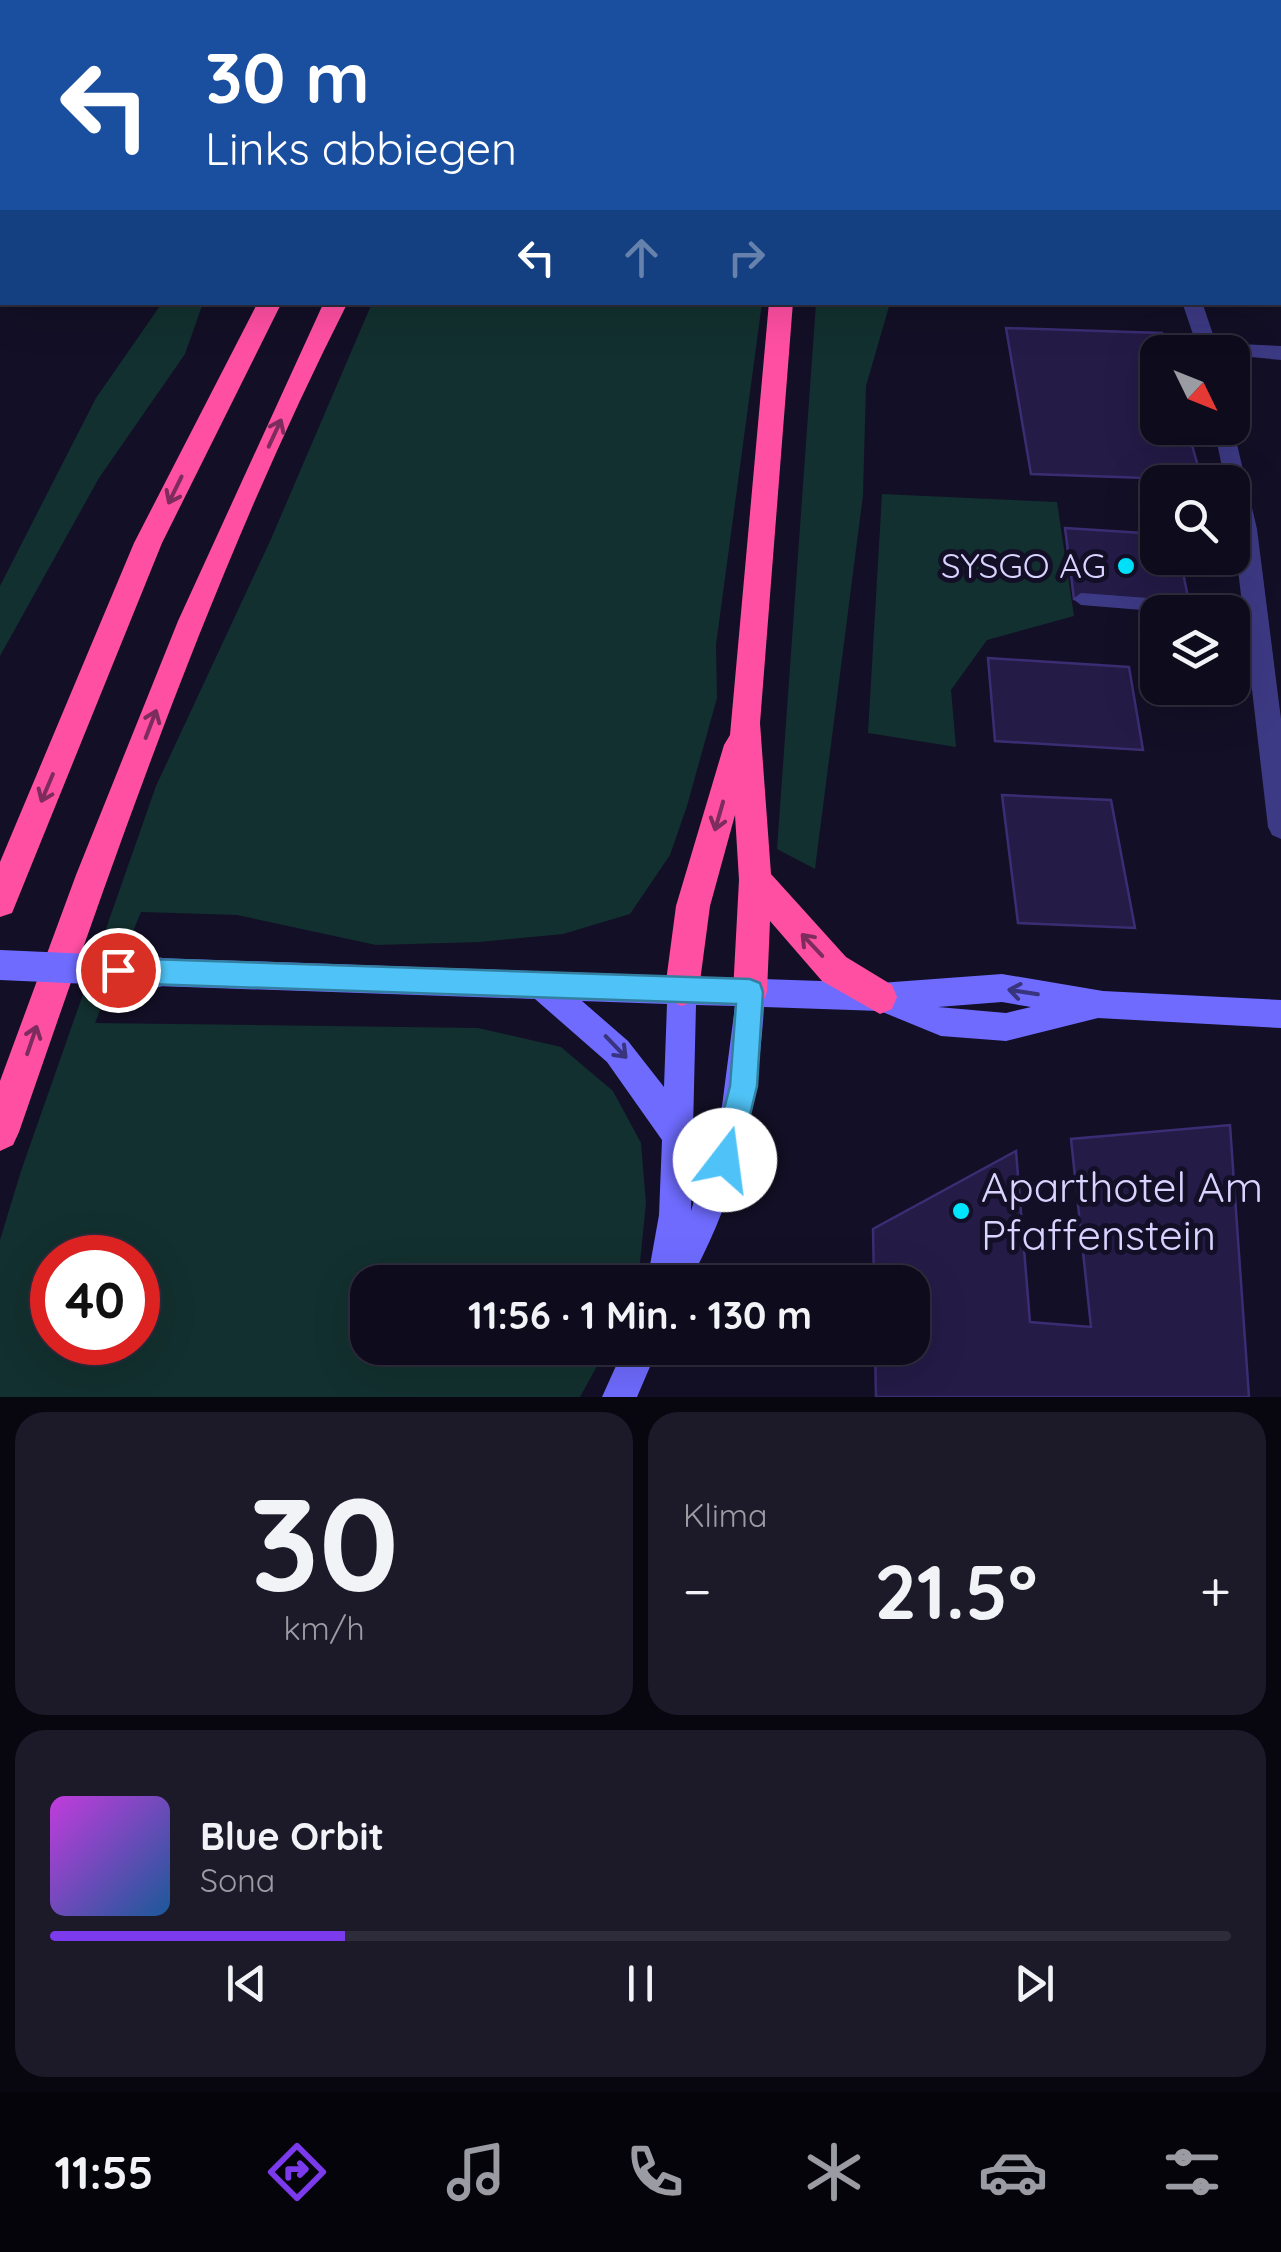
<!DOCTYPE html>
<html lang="de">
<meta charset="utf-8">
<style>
:root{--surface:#0e0b1c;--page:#1c1929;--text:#f1f3f6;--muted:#9b9ba3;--line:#2e2b3b;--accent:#7c3aed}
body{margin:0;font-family:Quicksand,sans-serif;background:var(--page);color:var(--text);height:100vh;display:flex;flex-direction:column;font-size:38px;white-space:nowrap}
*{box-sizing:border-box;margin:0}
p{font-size:32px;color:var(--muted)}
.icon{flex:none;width:55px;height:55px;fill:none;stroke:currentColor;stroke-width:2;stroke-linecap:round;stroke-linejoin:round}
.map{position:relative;height:1397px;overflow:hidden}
.side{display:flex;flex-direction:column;gap:15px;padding:15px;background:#08060f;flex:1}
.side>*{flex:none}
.top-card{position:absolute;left:0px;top:0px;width:1282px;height:305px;box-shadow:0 10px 40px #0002,0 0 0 2px var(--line);background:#1a4fa0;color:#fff;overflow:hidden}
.needle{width:65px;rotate:133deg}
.controls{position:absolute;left:1140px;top:335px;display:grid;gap:20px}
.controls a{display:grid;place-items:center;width:110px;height:110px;border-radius:20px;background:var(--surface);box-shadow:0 10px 40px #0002,0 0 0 2px var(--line);font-size:50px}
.speed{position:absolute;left:30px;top:1235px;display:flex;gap:20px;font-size:50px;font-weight:700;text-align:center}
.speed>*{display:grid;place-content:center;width:130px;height:130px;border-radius:50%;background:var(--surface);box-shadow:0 10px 40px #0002,0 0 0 2px var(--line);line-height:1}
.speed .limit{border:15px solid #d22;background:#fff;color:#111}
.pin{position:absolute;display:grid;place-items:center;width:85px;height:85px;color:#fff;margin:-42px;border:5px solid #fff;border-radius:50%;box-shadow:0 2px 10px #0007}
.me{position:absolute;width:110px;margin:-55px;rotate:15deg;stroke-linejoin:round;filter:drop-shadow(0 0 8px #0008)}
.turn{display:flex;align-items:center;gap:35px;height:210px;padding:0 40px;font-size:45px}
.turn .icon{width:130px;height:130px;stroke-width:2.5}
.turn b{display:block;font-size:70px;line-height:85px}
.lanes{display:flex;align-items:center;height:95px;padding:0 40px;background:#0003;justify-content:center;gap:50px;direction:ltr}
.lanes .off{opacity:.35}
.big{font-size:75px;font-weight:800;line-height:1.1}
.side .card{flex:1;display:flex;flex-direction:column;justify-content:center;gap:15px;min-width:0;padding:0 35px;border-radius:30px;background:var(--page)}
.side .dial{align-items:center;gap:0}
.dial b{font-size:130px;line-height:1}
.song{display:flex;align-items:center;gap:30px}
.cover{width:120px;height:120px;border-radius:15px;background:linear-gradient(135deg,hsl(290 70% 55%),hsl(210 70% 35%))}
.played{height:10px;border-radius:5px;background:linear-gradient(90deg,var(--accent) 25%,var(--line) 25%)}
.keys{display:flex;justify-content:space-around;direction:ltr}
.heat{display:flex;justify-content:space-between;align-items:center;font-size:55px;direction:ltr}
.side .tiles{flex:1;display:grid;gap:15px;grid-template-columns:1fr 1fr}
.card:last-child{grid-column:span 2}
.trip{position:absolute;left:350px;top:1265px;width:580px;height:100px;border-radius:30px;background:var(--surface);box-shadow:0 10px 40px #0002,0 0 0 2px var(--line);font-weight:800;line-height:100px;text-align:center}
.tab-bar{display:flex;height:160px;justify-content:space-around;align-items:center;background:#06040b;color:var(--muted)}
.tab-bar .icon{width:70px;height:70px}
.tab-bar .active{color:var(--accent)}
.tab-bar b{font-size:45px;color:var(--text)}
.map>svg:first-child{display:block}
.green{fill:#12302f;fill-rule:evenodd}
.building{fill:#241b47;stroke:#3b2d73;stroke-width:2.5}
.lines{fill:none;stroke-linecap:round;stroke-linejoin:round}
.lane{fill:#3d3a85;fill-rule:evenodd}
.street{fill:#3d3a85;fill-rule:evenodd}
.secondary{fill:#6f6bff;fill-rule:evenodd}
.highway{fill:#ff4fa3;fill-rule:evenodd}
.secondary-bridge{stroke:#6f6bff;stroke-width:30}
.oneway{stroke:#7d2c5e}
.oneway2{stroke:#38347d}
.route{fill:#4fc3f7;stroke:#337fa1;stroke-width:2.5}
.poi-dot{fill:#00e5ff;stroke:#130f26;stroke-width:4}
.labels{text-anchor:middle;stroke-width:10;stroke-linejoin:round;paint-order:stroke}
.poi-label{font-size:35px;fill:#d9d4ff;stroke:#130f26;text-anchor:end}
.near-poi-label{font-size:42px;fill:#d9d4ff;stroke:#130f26;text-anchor:start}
</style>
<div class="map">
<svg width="1281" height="1397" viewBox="0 0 1281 1397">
<rect width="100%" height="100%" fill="#130f26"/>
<path class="green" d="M162,303h41l-18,51 -86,124 -99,178v-70l96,-188z
M372,303h390l-46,342 1,53 -30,108 -17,49 -40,59 -67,20 -83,8 -104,3 -139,-30 -96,-3 -46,111 383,5 83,19 52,44 28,52 5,60 -8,79h-270v66h239l-27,49h-580v-157l21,-69 135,-385 115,-247zM52,1258h86v84h-86z
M816,303h74l-24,83 -3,109 -48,374 -38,-20z
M882,494l175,8 17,114 -87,24 -36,50 5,57 -88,-14z"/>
<path class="building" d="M1006,328l156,5 5,19h-9v76h29l15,52 -171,-6z
M1065,528l93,6v24h22l10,49 -116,-8z
M988,658l141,9 14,83 -148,-9z
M1002,795l109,5 24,128 -117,-5z
M1230,1125l19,272h-373l-1,-49h37v-66h-38l-1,-53 143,-78 14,171 61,5 -20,-188z"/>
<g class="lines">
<path class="lane" d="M1081,593l174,13 8,7 -8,7 -23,-2v-6h-65l-86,-7 -8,-6z"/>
<path class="street" d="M26,0h16v2h-15z
M1170,0h16v2h-15z
M1182,302h20l14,41 65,3v14l-82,-8z
M1232,423l25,106 24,190v120l-9,-4 -4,-8 -36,-309v-36h-7l-11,-54h18z"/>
<path class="secondary" d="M157,958l723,25 122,-9 101,17 178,9v28l-183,-10 -92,23 -65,-5 -61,-25 -116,-4c-6,97 -27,190 -75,275h-42l12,-67 3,-75 -55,-78 -72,-63 -378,-13 -10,-4 -4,-10 4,-10zM582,1001l85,3 -3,83 -36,-46zM1002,1002l29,5 -25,6 -68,-6zM696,1005l39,1 -13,100 -31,105z
M624,1348h34l-21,49h-35z"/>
<path class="highway" d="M767,0h20l1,2h-20z
M803,0h18l1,2h-18z
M258,302h24l-120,241 -150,370 -12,4v-55l134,-319z
M324,302h24c-135,266 -232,550 -329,830l-6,13 -13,6v-70l76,-206 102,-254z
M769,302h24l-33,421 11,151 75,83 46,28 5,12 -5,12 -12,5 -58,-33 -52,-60 -3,71 -5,12 -12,5 -12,-5 -5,-12 6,-112 -4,-65 -25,91 -11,83 -5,12 -12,5 -12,-5 -5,-12 11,-83 48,-161 6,-10z"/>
<path class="secondary-bridge" d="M0,965l157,7"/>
</g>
<defs><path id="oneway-shaft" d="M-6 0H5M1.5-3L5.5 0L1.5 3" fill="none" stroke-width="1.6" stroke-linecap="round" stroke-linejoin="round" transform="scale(2.5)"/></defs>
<g class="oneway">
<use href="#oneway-shaft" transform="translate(275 433) rotate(-65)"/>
<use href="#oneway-shaft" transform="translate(175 490) rotate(116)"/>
<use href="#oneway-shaft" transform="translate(151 724) rotate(-69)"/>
<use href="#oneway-shaft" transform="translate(47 788) rotate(113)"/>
<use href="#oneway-shaft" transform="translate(719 816) rotate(106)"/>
<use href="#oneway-shaft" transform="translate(812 945) rotate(-133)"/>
<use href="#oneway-shaft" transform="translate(32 1040) rotate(-71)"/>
</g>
<g class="oneway2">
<use href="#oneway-shaft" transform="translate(1023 992) rotate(-171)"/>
<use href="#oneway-shaft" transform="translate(616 1047) rotate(46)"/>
</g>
<path class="route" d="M118,958l632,21 10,4 3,9 -6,94 -18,74 -4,10 -10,4 -10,-4 -4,-10 19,-74 6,-82 -618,-21 -9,-4 -4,-9 4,-9z"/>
<g class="poi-dot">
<circle cx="1126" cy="566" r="10"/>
<circle cx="961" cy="1211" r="10"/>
</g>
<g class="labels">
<g class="poi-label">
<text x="1106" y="578">SYSGO AG</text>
</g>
<g class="near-poi-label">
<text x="981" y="1202">Aparthotel Am<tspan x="981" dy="48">Pfaffenstein</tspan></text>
</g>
</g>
</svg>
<div class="controls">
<a><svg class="needle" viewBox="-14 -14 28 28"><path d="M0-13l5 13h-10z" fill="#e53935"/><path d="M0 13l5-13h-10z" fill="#9b9ba3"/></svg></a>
<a><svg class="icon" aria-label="search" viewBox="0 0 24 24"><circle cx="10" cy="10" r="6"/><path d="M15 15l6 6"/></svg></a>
<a><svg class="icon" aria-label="layers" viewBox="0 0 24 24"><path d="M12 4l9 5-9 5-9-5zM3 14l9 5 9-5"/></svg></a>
</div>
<div class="speed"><div class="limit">40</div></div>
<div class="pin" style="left:118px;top:970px;background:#d93025"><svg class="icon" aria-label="arrive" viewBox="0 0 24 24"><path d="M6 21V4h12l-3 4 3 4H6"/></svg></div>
<svg class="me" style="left:725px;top:1160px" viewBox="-20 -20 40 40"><circle r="19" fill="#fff"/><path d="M0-13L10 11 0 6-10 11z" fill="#4fc3f7"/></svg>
<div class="trip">11:56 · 1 Min. · 130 m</div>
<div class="top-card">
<div class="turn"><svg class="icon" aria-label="left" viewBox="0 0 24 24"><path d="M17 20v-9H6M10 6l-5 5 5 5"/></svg><div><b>30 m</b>Links abbiegen</div></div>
<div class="lanes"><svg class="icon" aria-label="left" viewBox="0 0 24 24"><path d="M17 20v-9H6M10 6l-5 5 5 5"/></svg><svg class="icon off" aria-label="ahead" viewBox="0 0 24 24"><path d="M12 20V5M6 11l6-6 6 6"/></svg><svg class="icon off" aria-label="right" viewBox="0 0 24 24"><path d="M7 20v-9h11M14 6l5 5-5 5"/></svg></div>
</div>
</div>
<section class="side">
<div class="tiles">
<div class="card dial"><b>30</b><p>km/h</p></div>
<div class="card"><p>Klima</p>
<div class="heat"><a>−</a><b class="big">21.5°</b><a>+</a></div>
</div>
<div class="card">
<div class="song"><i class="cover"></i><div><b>Blue Orbit</b><p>Sona</p></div></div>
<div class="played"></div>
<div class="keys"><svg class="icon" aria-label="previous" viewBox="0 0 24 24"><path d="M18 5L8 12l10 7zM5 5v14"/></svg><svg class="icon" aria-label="pause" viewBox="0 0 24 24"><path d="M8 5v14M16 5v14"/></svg><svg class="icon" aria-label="next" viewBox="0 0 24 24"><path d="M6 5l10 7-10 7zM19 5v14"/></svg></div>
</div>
</div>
</section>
<nav class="tab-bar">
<b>11:55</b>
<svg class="icon active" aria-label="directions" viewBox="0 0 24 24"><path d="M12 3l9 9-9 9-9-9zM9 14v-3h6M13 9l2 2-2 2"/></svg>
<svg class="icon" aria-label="music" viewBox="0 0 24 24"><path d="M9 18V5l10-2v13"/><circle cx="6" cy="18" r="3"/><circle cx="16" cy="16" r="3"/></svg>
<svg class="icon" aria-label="phone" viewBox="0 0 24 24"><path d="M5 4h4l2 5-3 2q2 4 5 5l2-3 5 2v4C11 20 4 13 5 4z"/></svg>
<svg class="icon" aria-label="climate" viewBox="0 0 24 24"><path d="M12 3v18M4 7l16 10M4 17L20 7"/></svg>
<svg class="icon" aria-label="car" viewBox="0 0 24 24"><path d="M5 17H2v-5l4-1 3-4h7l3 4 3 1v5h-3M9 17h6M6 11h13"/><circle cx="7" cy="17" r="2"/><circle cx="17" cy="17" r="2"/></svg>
<svg class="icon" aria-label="filters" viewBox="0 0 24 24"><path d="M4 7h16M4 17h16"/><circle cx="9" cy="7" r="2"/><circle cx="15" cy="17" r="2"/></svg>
</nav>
